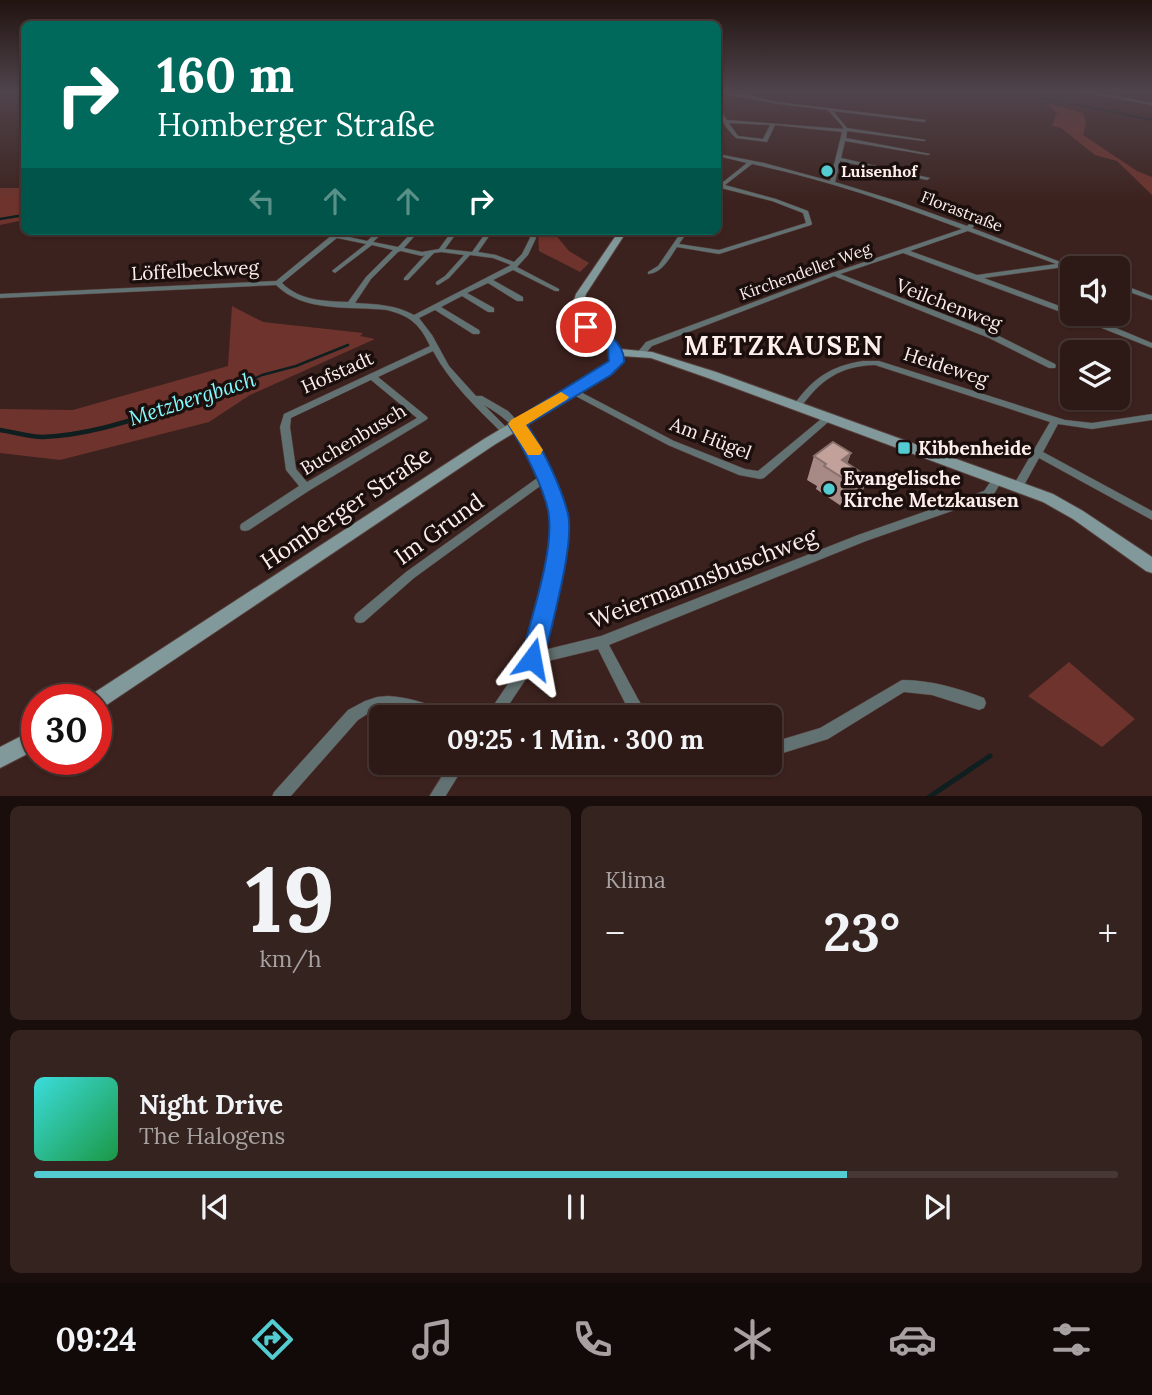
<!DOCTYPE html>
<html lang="de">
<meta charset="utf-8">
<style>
:root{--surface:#2d1a16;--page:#35231f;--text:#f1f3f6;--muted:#a7a1a1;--line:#483835;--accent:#52ccd0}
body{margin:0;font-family:Lora,serif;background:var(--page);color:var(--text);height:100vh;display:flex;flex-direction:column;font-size:26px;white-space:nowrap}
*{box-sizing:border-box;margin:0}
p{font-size:23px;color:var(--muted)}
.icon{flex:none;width:38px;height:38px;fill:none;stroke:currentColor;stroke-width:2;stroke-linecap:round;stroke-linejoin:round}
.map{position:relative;height:796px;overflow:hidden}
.side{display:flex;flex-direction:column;gap:10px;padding:10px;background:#190e0c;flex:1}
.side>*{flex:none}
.guide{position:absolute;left:21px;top:21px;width:700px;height:214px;border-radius:10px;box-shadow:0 2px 5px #0004,0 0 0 2px var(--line);background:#00695c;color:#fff;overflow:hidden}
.fabs{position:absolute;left:1060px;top:256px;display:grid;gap:14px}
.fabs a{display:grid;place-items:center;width:70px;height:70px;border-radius:10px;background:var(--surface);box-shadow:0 2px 5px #0004,0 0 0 2px var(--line);font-size:35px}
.speed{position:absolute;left:21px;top:684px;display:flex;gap:14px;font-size:35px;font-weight:700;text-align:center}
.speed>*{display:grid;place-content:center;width:91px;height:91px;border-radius:50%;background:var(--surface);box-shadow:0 2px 5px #0004,0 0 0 2px var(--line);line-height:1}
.speed .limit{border:10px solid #d22;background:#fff;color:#111}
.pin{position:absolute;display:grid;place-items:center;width:60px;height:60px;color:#fff;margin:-30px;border:4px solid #fff;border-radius:50%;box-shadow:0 2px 7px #0007}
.me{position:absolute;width:77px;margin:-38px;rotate:13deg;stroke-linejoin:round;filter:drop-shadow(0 0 5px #0008)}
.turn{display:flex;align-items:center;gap:24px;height:147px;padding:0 21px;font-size:32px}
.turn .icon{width:91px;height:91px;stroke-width:2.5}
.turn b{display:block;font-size:49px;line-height:60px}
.lanes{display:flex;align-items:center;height:66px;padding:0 21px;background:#0003;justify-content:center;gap:35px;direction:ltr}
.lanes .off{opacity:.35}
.big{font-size:52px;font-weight:700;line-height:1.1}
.side .widget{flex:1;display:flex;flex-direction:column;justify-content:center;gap:10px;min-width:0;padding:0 24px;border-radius:10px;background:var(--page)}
.side .dial{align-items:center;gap:0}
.dial b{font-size:91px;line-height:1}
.song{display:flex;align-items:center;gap:21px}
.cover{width:84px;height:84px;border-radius:10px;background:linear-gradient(135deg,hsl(180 70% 55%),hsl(140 70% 35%))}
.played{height:7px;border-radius:4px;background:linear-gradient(90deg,var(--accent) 75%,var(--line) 75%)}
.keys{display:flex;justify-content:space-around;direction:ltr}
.heat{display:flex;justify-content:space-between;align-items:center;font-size:38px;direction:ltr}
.side .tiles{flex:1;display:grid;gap:10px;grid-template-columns:1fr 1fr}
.widget:last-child{grid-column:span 2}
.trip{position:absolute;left:369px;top:705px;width:413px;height:70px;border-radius:10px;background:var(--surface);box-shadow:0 2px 5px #0004,0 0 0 2px var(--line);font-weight:700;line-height:70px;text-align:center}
.tab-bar{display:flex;height:112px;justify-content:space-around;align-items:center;background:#120a09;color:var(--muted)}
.tab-bar .icon{width:49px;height:49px}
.tab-bar .selected{color:var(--accent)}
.tab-bar b{font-size:32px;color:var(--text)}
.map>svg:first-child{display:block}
.green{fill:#6e332c}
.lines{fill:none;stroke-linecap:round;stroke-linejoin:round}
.stream-far3{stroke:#0f1e1e;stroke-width:2}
.stream-far2{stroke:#0f1e1e;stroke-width:2.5}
.stream-far1{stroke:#0f1e1e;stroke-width:4.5}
.stream{stroke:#0f1e1e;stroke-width:5}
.street-casing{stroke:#573f3b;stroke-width:1}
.secondary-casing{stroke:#573f3b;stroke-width:2}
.street{fill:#627171;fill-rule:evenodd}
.secondary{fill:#81999a;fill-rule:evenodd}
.wall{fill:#a78a85}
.shaded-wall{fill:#88716c}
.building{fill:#c2a19b;stroke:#88716c;stroke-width:2}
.route{fill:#1a73e8;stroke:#114b97;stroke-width:2}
.slow{fill:#f59e0b}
.poi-dot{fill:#52ccd0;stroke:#1b0f0d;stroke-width:2.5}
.labels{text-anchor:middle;stroke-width:7;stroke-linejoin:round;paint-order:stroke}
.far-poi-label{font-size:16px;font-weight:bold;fill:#fdeeec;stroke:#1b0f0d;text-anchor:start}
.far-street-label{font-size:16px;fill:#fdeeec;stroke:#1b0f0d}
.street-label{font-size:19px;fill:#fdeeec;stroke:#1b0f0d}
.poi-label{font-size:19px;font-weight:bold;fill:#fdeeec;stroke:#1b0f0d;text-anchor:start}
.water-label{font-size:21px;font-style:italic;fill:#83fafe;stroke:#1b0f0d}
.near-street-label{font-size:23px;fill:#fdeeec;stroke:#1b0f0d}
.district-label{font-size:26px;font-weight:bold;letter-spacing:2px;fill:#fdeeec;stroke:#1b0f0d}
</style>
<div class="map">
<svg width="1152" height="797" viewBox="0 0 1152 797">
<rect width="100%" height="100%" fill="#3c221e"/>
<path class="green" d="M1047,103l36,10 3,11 -3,11 54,36 15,6v18l-35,-34 -22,-6 -34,-27 -9,-2 5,-13z
M0,188h24v32l-24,5z
M538,231h17l-1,2 15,18 20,12 -9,9 -41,-21z
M232,306l31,16 100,11 -3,3 15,3 -125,56 -41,27 -149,38 -60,-7v-44l73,1 155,-44z
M1069,662l66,57 -33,28 -74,-51z"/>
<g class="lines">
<path class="stream-far3" d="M1004,90l58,12
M1069,103l83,17"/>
<path class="stream-far2" d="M0,219l24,-4
M199,399l30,-8 33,-16 34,-9 52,-21"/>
<path class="stream-far1" d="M0,430c14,2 29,7 43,7 56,-2 109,-25 162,-39"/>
<path class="stream" d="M929,797l61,-41"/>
<g class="street-casing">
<path id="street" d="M722,90l56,12 148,18 -2,2 -91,-11 14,17 79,12 -2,1 -77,-10 -1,7 84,16 -2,1 -83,-14 -4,17 89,20 -3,2 -87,-19 -5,21 65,20 67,24 12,-10h4v2l-11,10 104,40h-3v2l-9,-3 -80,11 89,33v2h7l72,30v5l-78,-31 -171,-64 -63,21 155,60 60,30 1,2 -1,2h-6l-60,-30 -155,-62 -182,70 -8,9h-6l-1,-2 9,-11 186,-69 130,-44c-68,-26 -138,-50 -210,-65l-27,21 51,14 32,12 4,13 -1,1 -92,29 -42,-7c-8,12 -15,26 -29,27v-2l10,-6 24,-35h6l-9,13 40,6 87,-27 -3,-10 -31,-12 -51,-13h-3v-2l29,-23 -29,-7v-2l46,9 66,18 12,-49 -67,-7 -8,17 -31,-4c-8,-7 -17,-20 -18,-30h1l8,12 116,9v-2l-15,-17 -50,-6 -58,-11zM729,123l41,2 -7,14 -25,-3zM968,231l88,33 -79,11 -67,-24z
M1075,90h8l69,13v2z
M337,231l6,1 -3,3 27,6 11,-10h7l-12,11 25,5 15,-16h6l-15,17 18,4 17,-3 13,-18h6l-13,18 27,3 15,-21h4l1,1 -14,20 18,3 18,7 8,-8 8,-16 -3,-7h6l3,7 -8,17 -11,12 42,22v2h-4l-42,-21 -20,10 30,17v4h-6l-29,-18 -21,10 27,15v4h-6l-26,-16 -21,11 38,23 1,2 -1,2h-6l-38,-24 -16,8 13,17 17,31 27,30h6l26,15 21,22 22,44 13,39 -2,38 -22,97 61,-15 257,-101 126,-44c5,-6 9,-17 18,-15l1,3 -11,18 -126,44 -257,104 29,54 12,19h-16l-6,-9 -30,-60 -62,15 -36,54h-15l41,-61 24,-103 4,-38 -11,-32 -129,94 -50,44 -4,1 -4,-1 -2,-4 2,-4 50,-42 134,-96c-16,-35 -21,-51 -56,-71l26,26 -2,2h-6c-25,-25 -52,-50 -69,-82l-55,26 48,39 2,2 -2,2 -116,70 -61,40 -4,1 -4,-1 -1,-3 1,-3 58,-38 -13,-16 -6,-43 4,-13 146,-68c-10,-21 -19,-30 -43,-36 -36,-4 -83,3 -111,-25l-276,13v-4l276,-13zM337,238l29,6 -33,26 -1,1 3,2 37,-28 21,5 -27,27 -18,25c-23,-1 -48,-1 -66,-19zM401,251l21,5 3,-1 -21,23v2h4l26,-27 7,-1 23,3 -19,21 -9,6v2l2,1 11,-7 21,-23 23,3 18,7 -97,50c-18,-10 -38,-11 -59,-12l16,-24 27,-27zM371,380l46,38 -110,64 -11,-13 -6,-42 1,-9z
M1118,283l34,13v4l-34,-12z
M863,361h16l186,59 27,3 60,-9v6l-60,9 -34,-5 -15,28 109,59v9l-113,-62 -17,31 -4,1 -4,-1 -1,-3 37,-64 -175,-57c-36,1 -54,15 -75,43h-6l-1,-2c19,-27 37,-40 70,-45z
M571,387l103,54 71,28 13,2 68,-56h6l2,2 -70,61 -4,1 -21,-4 -71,-30 -100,-53 -1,-2z
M902,680c28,0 56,8 82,18l2,5 -2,5 -5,2 -47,-15 -28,-3 -76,47 -58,18v-14l50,-15z
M388,696c22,1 43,9 64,17l2,5h-29l-26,-8 -11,-1 -19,4 -11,7 -68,77h-18l2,-5 74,-82 17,-9 12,-4z
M450,763h16l-21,34h-16z"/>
</g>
<g class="secondary-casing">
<path id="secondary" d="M619,231h8l-41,63 -7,21 2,3 33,23 6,8 32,3 64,20 337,122 30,17 69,46v16l-6,-2 -73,-52 -30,-17 -335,-124 -57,-20 -29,-2v6l-9,11 -119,72 -398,267v-12h-8l1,-4 395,-257 121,-72 5,-6 1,-9c-11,-15 -35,-20 -42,-37l7,-21z
M37,728v21l-37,19v-21z"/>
</g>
<use href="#street" class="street"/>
<use href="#secondary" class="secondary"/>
</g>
<path class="wall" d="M851,453l-4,11 21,13 -9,23 -12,10 -31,-21 1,-3 -10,-6 7,-24z"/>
<path class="shaded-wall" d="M851,453l-8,23 -1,-16z
M868,477l-9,23 -12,10 10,-23z"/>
<path class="building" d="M833,442l18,11 -9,7 26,17 -11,10 -33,-21 2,-2 -12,-8z"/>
<linearGradient id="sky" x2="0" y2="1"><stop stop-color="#211310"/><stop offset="0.45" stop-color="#50444c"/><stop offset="1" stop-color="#50444c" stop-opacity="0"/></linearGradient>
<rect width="1152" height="202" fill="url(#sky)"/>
<path class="route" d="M586,323c17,5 39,20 38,39l-13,13 -84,50c16,24 34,61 41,89 7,30 -17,112 -24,145l-3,8 -9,3 -8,-3 -3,-8c9,-39 32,-103 28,-142 -2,-24 -27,-72 -41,-93l101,-63 -1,-12 -29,-22z"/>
<path class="slow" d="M561,392l8,5 -3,3 -40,25 17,25 -3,5h-12l-20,-31 3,-4z"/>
<g class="poi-dot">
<circle cx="827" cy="171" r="7"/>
<rect x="897" y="441" width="14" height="14" rx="3.5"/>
<circle cx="829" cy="489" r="7"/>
</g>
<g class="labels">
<g class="far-poi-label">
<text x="841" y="177">Luisenhof</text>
</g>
<g class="far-street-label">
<text transform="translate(962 211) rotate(21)" y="6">Florastraße</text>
<text transform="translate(805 271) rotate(-20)" y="6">Kirchendeller Weg</text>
</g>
<g class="street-label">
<text transform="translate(195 270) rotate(-3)" y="7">Löffelbeckweg</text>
<text transform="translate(949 304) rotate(21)" y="7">Veilchenweg</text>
<text transform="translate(946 366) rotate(18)" y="7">Heideweg</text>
<text transform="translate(337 372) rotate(-24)" y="7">Hofstadt</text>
<text transform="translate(711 438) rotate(21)" y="7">Am Hügel</text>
<text transform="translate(353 439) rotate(-31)" y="7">Buchenbusch</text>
</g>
<g class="poi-label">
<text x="918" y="455">Kibbenheide</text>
<text x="843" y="485">Evangelische<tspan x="843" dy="22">Kirche Metzkausen</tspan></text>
</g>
<g class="water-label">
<text transform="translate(192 399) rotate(-18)" y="7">Metzbergbach</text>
</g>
<g class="near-street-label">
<text transform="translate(346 508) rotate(-34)" y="8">Homberger Straße</text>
<text transform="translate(439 529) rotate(-36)" y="8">Im Grund</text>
<text transform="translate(703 578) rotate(-21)" y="8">Weiermannsbuschweg</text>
</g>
<g class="district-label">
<text x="784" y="355">METZKAUSEN</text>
</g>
</g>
</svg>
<div class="fabs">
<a><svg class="icon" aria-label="sound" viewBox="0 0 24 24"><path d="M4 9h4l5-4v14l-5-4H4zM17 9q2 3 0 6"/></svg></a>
<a><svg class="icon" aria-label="layers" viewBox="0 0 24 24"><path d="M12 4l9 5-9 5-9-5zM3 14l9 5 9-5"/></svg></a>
</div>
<div class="speed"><div class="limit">30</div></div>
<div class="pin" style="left:586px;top:327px;background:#d93025"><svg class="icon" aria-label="arrive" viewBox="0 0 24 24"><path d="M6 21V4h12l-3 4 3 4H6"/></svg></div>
<svg class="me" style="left:532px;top:659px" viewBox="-20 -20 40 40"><path d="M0-17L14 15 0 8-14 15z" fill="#1a73e8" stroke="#fff" stroke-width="4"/></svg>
<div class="trip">09:25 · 1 Min. · 300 m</div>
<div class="guide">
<div class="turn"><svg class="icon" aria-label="right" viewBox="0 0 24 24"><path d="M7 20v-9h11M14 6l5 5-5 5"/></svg><div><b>160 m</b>Homberger Straße</div></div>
<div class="lanes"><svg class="icon off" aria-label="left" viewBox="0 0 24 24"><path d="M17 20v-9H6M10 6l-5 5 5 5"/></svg><svg class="icon off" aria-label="ahead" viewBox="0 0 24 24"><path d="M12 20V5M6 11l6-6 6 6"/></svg><svg class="icon off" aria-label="ahead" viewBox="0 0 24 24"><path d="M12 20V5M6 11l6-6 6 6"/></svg><svg class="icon" aria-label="right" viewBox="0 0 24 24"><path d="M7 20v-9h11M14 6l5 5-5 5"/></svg></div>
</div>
</div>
<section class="side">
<div class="tiles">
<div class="widget dial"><b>19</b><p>km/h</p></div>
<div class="widget"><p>Klima</p>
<div class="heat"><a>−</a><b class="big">23°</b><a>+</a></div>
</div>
<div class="widget">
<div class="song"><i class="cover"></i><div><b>Night Drive</b><p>The Halogens</p></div></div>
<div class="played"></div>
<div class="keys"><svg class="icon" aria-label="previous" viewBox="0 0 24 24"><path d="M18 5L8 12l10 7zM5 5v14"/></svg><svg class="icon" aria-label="pause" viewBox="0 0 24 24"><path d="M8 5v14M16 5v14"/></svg><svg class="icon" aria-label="next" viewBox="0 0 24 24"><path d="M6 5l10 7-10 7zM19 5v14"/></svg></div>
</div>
</div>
</section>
<nav class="tab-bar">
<b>09:24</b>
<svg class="icon selected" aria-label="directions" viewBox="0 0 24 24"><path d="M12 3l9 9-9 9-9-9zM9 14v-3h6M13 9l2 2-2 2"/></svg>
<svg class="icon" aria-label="music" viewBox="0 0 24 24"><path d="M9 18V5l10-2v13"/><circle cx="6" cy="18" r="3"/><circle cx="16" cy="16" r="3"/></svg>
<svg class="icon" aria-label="phone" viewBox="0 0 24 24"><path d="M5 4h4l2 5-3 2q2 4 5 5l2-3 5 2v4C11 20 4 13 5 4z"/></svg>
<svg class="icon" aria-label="climate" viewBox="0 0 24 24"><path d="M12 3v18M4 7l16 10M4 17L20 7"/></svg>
<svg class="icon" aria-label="car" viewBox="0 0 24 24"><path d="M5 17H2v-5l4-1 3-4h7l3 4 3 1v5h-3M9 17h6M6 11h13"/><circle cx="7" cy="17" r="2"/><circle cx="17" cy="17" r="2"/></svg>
<svg class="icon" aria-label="filters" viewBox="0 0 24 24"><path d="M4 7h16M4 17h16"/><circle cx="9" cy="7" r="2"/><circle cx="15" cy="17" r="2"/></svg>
</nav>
